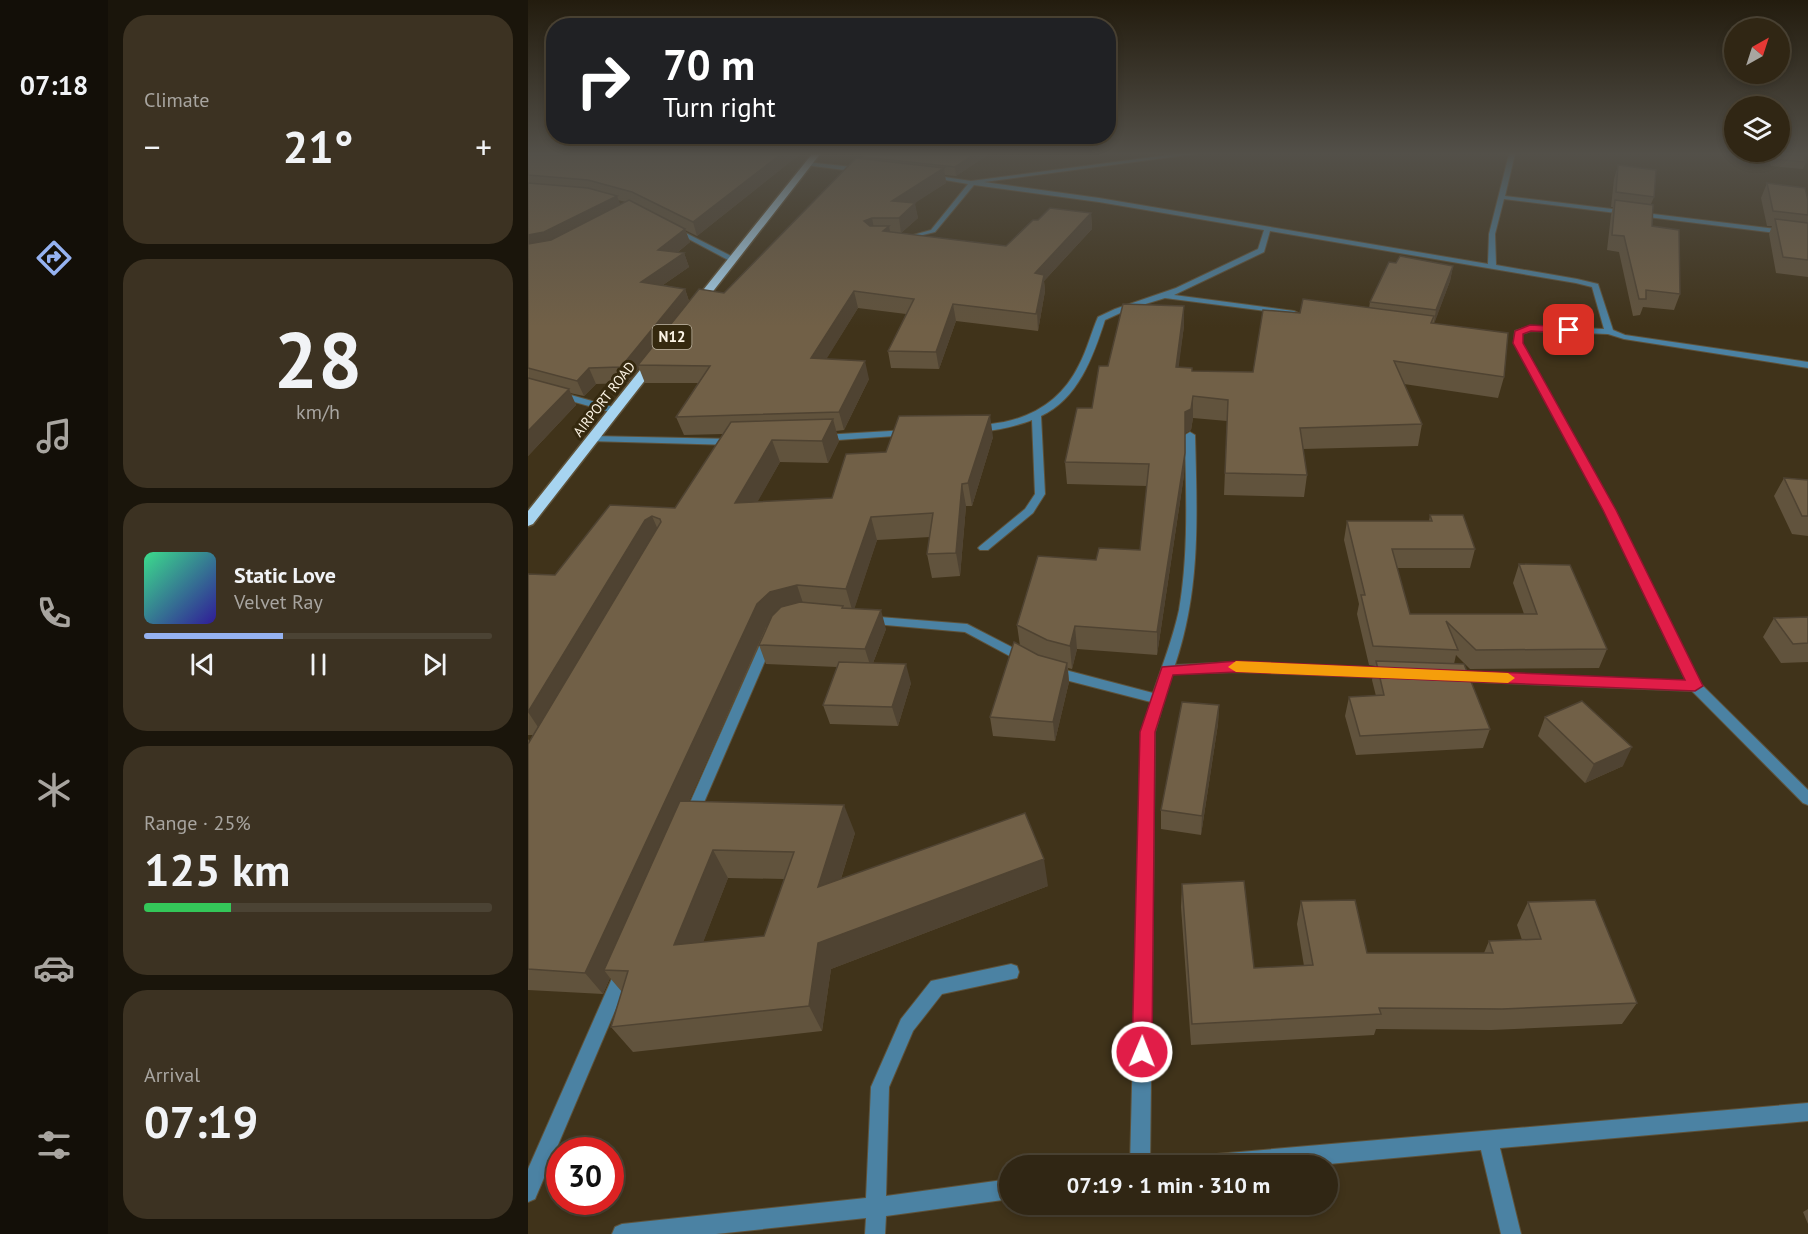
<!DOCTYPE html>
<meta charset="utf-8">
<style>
:root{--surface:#302614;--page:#3c3222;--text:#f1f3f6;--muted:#a8a5a0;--line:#4b4334;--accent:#95b2f1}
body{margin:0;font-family:"PT Sans",sans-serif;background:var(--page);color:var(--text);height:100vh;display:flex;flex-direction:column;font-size:22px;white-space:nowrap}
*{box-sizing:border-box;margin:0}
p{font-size:20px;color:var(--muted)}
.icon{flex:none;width:33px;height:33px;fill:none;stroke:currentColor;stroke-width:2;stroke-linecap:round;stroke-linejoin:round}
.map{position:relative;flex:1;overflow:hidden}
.panel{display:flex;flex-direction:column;gap:15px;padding:15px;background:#1a150b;width:420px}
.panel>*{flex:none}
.guide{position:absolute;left:18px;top:18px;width:570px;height:126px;border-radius:24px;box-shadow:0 3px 9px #0003,0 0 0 2px var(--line);background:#202124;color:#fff;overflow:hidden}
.needle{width:39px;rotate:39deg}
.tools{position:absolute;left:1196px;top:18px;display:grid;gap:12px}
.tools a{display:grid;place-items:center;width:66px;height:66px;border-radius:50%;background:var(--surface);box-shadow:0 3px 9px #0003,0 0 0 2px var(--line);font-size:30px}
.speed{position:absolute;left:18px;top:1137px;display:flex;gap:12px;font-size:30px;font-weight:700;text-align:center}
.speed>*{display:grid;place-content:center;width:78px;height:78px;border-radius:50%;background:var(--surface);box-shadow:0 3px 9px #0003,0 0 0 2px var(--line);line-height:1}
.speed .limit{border:9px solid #d22;background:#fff;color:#111}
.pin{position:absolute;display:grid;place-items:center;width:51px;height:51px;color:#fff;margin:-26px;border-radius:12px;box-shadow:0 3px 9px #0006}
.me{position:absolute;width:66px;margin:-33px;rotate:1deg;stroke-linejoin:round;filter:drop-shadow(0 0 4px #0008)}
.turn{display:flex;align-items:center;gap:21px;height:126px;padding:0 18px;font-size:27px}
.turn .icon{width:78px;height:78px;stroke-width:2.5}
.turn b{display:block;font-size:42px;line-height:51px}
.big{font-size:45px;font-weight:700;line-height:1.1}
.panel .widget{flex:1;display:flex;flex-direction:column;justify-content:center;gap:9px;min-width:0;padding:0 21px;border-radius:24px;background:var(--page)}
.panel .dial{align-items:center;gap:0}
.dial b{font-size:78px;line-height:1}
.song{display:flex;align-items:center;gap:18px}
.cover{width:72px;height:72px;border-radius:9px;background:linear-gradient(135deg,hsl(150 70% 55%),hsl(250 70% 35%))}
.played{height:6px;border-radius:3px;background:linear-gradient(90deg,var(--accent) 40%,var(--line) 40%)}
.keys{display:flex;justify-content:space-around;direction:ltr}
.heat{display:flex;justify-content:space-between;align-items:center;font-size:33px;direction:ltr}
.charge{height:9px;border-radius:4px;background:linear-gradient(90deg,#34c759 25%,var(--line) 0)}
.trip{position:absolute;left:471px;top:1155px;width:339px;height:60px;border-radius:30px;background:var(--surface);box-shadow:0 3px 9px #0003,0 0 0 2px var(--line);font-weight:700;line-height:60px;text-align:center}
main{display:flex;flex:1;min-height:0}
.tab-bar{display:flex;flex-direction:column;width:108px;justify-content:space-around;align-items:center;background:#130f08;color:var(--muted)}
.tab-bar .icon{width:42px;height:42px}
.tab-bar .selected{color:var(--accent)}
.tab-bar b{font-size:27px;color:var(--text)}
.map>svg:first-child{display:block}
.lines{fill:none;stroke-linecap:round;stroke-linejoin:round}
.minor-casing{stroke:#5e523a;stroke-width:2}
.trunk-casing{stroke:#5e523a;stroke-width:3}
.minor{fill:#4b82a3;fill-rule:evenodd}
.trunk{fill:#a7d4f0;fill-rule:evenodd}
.wall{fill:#61533d;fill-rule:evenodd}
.shaded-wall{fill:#4f4332}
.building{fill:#716047;stroke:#4f4332;stroke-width:1.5;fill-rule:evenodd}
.route{fill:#e11d48;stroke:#92132f;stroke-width:1.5}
.slow{fill:#f59e0b}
.labels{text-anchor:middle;stroke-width:6;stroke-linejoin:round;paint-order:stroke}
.far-street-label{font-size:14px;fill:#fcf4e5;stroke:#35290f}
.shield{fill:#35290f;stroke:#c0b7a5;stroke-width:1.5}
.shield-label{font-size:15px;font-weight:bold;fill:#fcf4e5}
</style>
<main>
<nav class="tab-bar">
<b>07:18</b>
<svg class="icon selected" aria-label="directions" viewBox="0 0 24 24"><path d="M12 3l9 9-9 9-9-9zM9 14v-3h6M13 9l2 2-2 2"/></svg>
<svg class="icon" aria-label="music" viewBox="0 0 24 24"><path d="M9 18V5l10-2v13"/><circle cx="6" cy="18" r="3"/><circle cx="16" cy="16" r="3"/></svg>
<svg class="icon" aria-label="phone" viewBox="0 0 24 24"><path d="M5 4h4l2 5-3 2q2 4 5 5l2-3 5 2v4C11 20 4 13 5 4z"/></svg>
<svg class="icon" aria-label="climate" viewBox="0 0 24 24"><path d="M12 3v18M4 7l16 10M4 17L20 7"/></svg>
<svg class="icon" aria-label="car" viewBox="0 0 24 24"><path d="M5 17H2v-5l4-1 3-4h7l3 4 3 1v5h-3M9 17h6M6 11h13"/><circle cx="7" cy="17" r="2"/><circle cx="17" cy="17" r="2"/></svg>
<svg class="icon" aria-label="filters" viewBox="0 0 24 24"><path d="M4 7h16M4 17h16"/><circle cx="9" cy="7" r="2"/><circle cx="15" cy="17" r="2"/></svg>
</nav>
<section class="panel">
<div class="widget"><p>Climate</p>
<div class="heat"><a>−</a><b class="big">21°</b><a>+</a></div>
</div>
<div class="widget dial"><b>28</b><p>km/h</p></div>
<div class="widget">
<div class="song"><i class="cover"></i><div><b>Static Love</b><p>Velvet Ray</p></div></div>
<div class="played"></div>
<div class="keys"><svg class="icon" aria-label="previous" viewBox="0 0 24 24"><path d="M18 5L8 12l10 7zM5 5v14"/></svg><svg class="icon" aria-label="pause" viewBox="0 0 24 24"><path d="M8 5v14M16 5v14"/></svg><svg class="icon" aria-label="next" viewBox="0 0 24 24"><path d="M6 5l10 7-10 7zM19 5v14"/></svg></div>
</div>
<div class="widget"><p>Range · 25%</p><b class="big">125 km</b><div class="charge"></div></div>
<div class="widget"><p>Arrival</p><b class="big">07:19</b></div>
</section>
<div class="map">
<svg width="1280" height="1234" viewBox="0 0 1280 1234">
<rect width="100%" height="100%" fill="#40331a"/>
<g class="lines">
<g class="minor-casing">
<path id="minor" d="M647,154h19l-210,28 115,16 389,66 1,-30 20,-80h6l-10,42 303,37v4l-304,-38 -9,35 1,31 81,14 21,5 15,46 12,5 183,27v6l-184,-29 -16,-5 -77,-3 -9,3v9l92,167 86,173 108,107v15l-5,-2 -111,-112 -240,-10 -5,-2 -1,-3 1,-3 5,-2 234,10 -82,-171 -90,-167 1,-12 15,-5 74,3 -12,-42 -16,-4 -306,-52 -6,21 -90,43 120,16 4,2 -1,2 -132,-17 -36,11 -24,11c-12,37 -27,79 -64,96l4,78 -12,19 -45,37h-8l-2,-2 2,-2 45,-37 10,-15 -3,-74c-12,5 -52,16 -62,9l2,-2c10,-2 21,-3 32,-5 34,-7 60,-26 75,-57 8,-15 12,-32 19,-48l17,-8 61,-21 82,-39 6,-19 -165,-28 -125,-17 -39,47 -29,7v-2l25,-7 37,-46 -40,-7 3,-2 40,6z
M279,162l53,6 3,2 -3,2 -55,-7z
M142,227h4l63,32 -7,2 -60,-32z
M0,383l89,25 2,2 -5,3 -86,-24z
M379,430l5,3 -2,2 -87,6 -5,-3 5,-3z
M662,432l5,3c2,80 6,153 -20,230l62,-3 153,6 5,2 1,3 -1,3 -5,2 -153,-6 -65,2 -17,58 -5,434h-20l11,-434 10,-30 -97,-25 -4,-2 -2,-3 2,-3 4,-2 99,26c9,-27 20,-55 26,-83 10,-58 7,-117 6,-175z
M64,436l141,3 5,3 -5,3 -144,-4 -2,-2z
M339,616l100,8 62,32 2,3 -2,3h-8l-56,-30 -102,-9 -2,-3 2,-3z
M240,636l6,4 -75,174 -2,4 -5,2 -5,-2 -2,-4 77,-174z
M483,964l6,2 2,6 -2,6 -75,16 -29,37 -24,56 -3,109 124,-17v20l-124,17 -1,18h-20l1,-16 -150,16h-104l3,-7 7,-3 244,-26 5,-111 30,-68 30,-38z
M95,965l6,2 2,6 -96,226 -7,3v-33l89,-202z
M1280,1103v18l-308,27 21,86h-20l-20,-84 -174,16h-123l2,-7 7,-3z"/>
</g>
<g class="trunk-casing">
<path id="trunk" d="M284,154h8l-120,154h-8v-4z
M128,354l6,4 -2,3 -127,163 -5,2v-15l124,-156z"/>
</g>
<use href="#minor" class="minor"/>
<use href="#trunk" class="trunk"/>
</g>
<path class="wall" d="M0,154h272l-103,82 -12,-6 5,12 -12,10 6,1 5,14 -26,18 22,4 4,12 35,-8 140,-134 -1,-2 126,-3 -33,22 -11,-1 1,8 -32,20 4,15 -17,15 105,13 32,-26 53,-7 1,16 -48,52 1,10 -7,40 -82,-10 -17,48 -48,-1 -3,-17 18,-37 -48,-6 -32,51 43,20 -25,51 -8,1 3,10 -11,22 -48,-1 -23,40 75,-4 54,-46 107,-15 -21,69h-6l-6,70 -28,2 -5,-24 3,-17 -53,3 -23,69 32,20 -13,34 38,20 -13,43 -68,-2 -7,-19 14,-38 -71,-3 -7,-19 8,-18 -78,174 166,32 -14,46 207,7 -217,83 -9,62 -189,21 -22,-25 11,-35 -12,-14 -7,16 -75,-4v-251l2,3 3,-7h-5v-161l27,1 55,-70 65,3 48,-74 -39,1 -8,-18 22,-34h-53l-6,-15 -12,15 -31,1 -12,12 -14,-3 6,12 -48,51zM90,200l8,2 -6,3zM200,878l56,1 -20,57 -61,6z
M1239,154h36l3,8 -3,7 -32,-3z
M1090,165l36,32 -3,7 1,22 28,68 -6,16 -31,-3 -3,8 -7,1 -14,-64 -12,-2 4,-35 2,-8h-2l3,-28z
M1239,183l41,17v77l-32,-4 -7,-39 3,-8h-5l-6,-28z
M868,263l57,3 -3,15 -16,42 70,54 -6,21 -94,-14 18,40 -4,22 -115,3 4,26 -3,22 -80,-2 3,-74 -34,-3 -2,12 -6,3 -1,42 -27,180 -80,-6 -5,20 -4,-1 1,14 -14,59 -62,-5 -3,-19 30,-71 -3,-21 79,-65 44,-10 7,-64 -80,-2 -2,-22 27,-54 16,-42 76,-60v20l-6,41 14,4 61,1 47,-59 69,-5 1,-6z
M1256,478l24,2v56l-16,-2 -18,-38z
M902,515l45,34 -5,19h-73l13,46h114l-11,-31 6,-19 88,85 -8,19 -129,1 -14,-14 -2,9 36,65 -7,19 -127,7 -11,-39 4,-19 27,-1 -4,-16 3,-14 -6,-1 -12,-51 2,-10 -15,-64 3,-19h82z
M1280,617v45l-27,1 -18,-26 11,-19z
M691,705l-1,19 -17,111 -40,-6v-19z
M1017,717l78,49 -38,17 -47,-47z
M654,884l72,84 50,-2 -7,-42 4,-23 66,52h117l5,-12 33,-1 -5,-15 11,-23 109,101 -15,21 -131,6 -115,-1 -2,6 -183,10 -10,-138z
M1280,1209v15l-5,-12z"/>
<path class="shaded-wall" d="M253,154h19l-103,82 -4,-14z
M447,154h14l-33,22 -1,-9z
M416,168l2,15 -51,33 -3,-15z
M89,196l5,13 -94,42v-16z
M387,203l3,15 -17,15 -2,-15z
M563,213l1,16 -48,52 1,10 -7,40 -3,-58z
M344,218l3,15 -11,-12z
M361,226l3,16 -9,-11z
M157,229l5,13 -27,22 -5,-14z
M156,253l5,14 -42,29 -6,-14z
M925,266l-3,15 -17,46 3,-17z
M157,289l5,15 -52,61 1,3 -12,15 -6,-16z
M326,291l4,17 -42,68 -5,-18z
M425,304l3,17 -17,48 -3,-17z
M656,306v20l-8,62v-21z
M337,361l4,18 -25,51 -5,-18z
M61,368l7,16 -12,12 -7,-15z
M41,389l7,16 -48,51v-25z
M665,396v22l-2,12 -6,3v-21z
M462,415l3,22 -21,69 -4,-23z
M305,419l6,22 -11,22 -6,-22z
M244,440l8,22 -36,64 -9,-23z
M657,453l-1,22 -27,180v-23z
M434,484l4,22 -6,70 -4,-23z
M124,516l10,23 -118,197 -16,-24 117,-192z
M343,517l6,23 -24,73 -7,-24z
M269,585l8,24 -39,18 -152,344 -10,-1 6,8 -7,16 -18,-21 172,-369 13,-12z
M353,610l5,19 -15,39 -6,-19z
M547,626l2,23 -5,20 -2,-23z
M539,663l2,19 -14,59 -2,-19z
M378,664l5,19 -13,43 -6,-19z
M691,705l-1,19 -17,111 1,-19z
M1104,747l-9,19 -38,17 9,-19z
M316,805l11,28 -25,81 -12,-27z
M185,850l15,28 -36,93 -18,-26z
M516,859l4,27 -217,83 -9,62 -13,-25 9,-63z"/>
<path class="building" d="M0,154h253l-88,68 -61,-30 -44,-12 -60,-5z
M338,154h109l-20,13 -92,-10z
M1244,154h31l3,8 -33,-3z
M328,158l88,10 -52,33 23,2 -16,15h-27l-8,3 6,5h19l-6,5 123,15 27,-26h5l12,-12 41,5 -56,60 9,2 -8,39 -83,-10 -17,48 -48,-1 26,-52 -60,-8 -43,67 54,3 -26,51 -163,5 34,-51 -72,-1 61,-76 25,4z
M1090,165l38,5 -2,27 -38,-5z
M0,183l60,5 29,8 -73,36 -16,3z
M1239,183l38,5 3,12v15l-35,-4z
M101,200l56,29 -27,21 26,3 -43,29 44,7 -64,78 -32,1 -12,13 -49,-13v-124l23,-4z
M1087,200l38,5 -1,21 27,4 1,64 -34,-4v9h-7l-15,-63 -12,-1z
M1247,219l33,4v37l-25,-3z
M872,256l53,10 -17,44 -66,-8 19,-40 7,1z
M775,299l131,17 -3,7 77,10 -4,44 -110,-16 28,63 -122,4 7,47 -82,-2 3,-73 -35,-4 -2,13 -6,3v41l-28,179 -82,-6 -5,20 -23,-6 -30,-15 21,-69 58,4 3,-12 41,2 9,-86 -84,-2 12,-54h15l7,-42h9l15,-62 61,2 -8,61 16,1v3l61,1 10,-62 37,3z
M0,378l41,11 -41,42z
M462,415l-22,68 -6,1 -6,69 -29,1 6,-41 -62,4 -25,72 -49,-4 -27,7 -13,12 -172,369 -57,-4v-225l133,-222 -1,-3 -8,-3 -7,4 -117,192v-138l27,1 55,-70 65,3 56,-86 102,-3 -11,22 -50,-1 -37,63 97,-5 14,-44 40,-2 13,-36z
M1256,478l24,2v36h-6z
M902,515h33l12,34h-83l18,65h127l-18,-50 51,1 37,84 -131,1 -30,-29 12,29 -85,-4 -12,-51h4l-18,-74h85z
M272,602l43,4 -1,2 39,2 -16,39 -106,-4 13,-29 9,-9z
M1280,617v26l-15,1 -19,-26z
M486,642l24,13 29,8 -14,59 -63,-5z
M848,661l88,3 26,65 -130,7 -11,-39 35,-2z
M311,662l67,2 -14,43 -69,-2z
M1054,701l50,46 -38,17 -49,-47z
M654,702l37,3 -17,111 -41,-6z
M152,801l164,4 -26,82 207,-74 19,46 -226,84 -9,63 -198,21 17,-56 -24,-1zM185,850l81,2 -30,84 -90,9z
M716,881l10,87 59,-3 -12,-64 54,-1 12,53h126l-4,-12 52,-2 -13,-37 67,-2 42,103 -135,6 -123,-1 2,6 -189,10 -10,-140z"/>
<linearGradient id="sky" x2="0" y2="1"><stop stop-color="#231c0e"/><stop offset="0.47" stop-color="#535049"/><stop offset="1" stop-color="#535049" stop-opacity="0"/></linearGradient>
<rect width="1280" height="327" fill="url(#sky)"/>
<path class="route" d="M1002,325l39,2 5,3 -5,3 -38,-2 -8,3v9l93,167 87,176 -8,5 -458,-19 -64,3 -18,57 -3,320 -3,7 -7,3 -7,-3 -3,-7 8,-320 22,-65 75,-6 448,19 -82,-170 -90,-167 2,-12z"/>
<path class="slow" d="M708,661l272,12 7,5 -7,5 -272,-11 -8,-5z"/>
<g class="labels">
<g class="far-street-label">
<text transform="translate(76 399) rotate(-52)" y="5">AIRPORT ROAD</text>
</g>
<rect class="shield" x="124.5" y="325" width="39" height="24" rx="4.5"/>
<g class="shield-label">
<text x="144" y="342">N12</text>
</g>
</g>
</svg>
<div class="tools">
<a><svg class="needle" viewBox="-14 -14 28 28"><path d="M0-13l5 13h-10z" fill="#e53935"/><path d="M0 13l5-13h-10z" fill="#a8a5a0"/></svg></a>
<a><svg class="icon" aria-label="layers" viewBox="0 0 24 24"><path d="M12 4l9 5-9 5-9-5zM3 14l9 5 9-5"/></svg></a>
</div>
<div class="speed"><div class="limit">30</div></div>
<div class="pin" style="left:1041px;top:330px;background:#d93025"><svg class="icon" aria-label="arrive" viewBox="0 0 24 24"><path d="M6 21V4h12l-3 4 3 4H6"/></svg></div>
<svg class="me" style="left:614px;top:1052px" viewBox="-20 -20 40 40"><circle r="17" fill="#e11d48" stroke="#fff" stroke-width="3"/><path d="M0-11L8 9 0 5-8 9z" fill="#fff"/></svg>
<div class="trip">07:19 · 1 min · 310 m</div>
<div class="guide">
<div class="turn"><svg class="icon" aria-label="right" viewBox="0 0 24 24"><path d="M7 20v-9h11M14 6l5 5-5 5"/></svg><div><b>70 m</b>Turn right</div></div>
</div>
</div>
</main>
